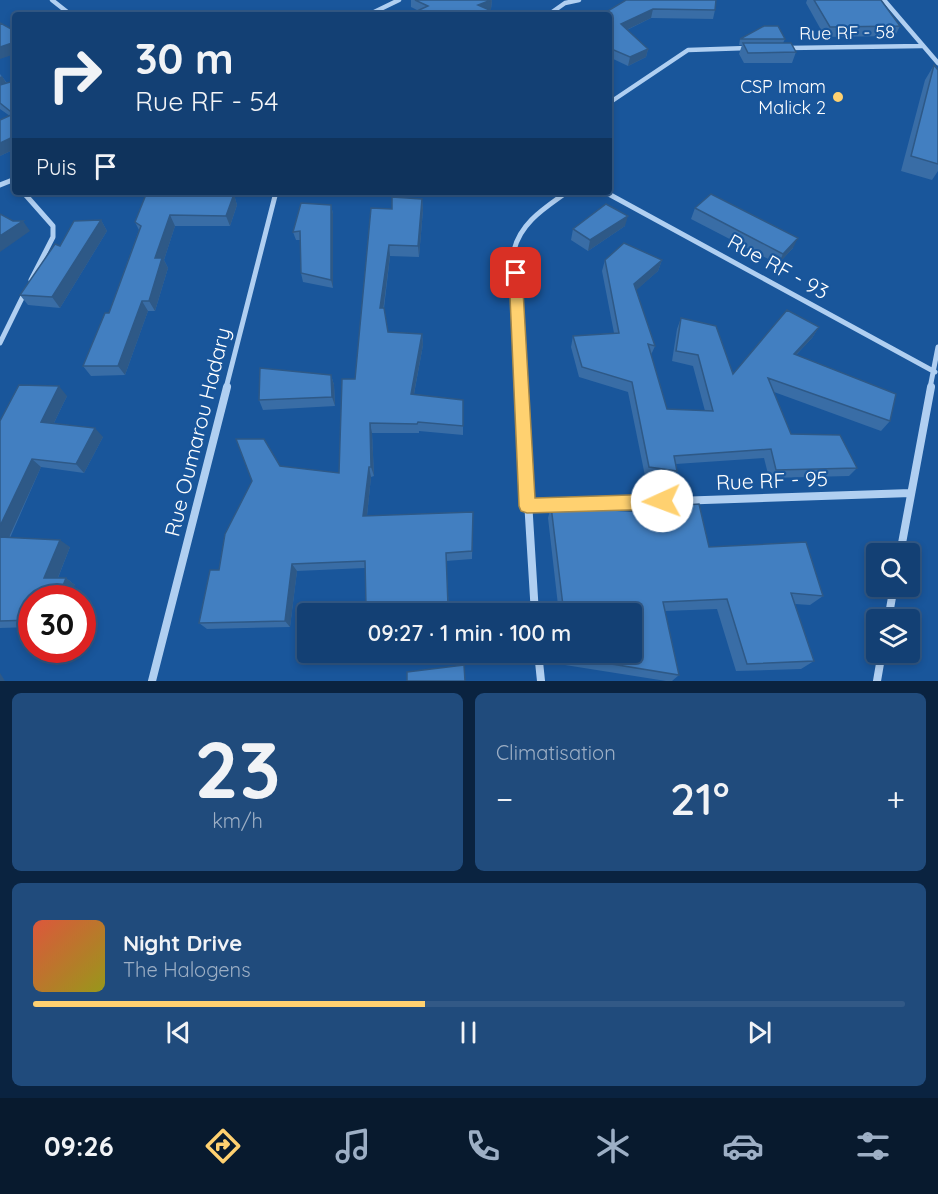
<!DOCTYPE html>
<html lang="fr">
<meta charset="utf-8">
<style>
:root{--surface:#134074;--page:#204b7c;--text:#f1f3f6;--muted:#9dafc5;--line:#325986;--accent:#ffd170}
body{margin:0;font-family:Quicksand,sans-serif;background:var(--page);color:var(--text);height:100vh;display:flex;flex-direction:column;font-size:22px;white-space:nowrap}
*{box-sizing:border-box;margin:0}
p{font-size:20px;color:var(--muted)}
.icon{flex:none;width:33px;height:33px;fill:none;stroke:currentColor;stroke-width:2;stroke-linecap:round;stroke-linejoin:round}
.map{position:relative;height:681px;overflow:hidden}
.details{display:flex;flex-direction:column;gap:12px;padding:12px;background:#0a2340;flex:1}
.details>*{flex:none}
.guide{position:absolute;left:12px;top:12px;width:600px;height:183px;border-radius:6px;box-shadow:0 3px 9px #0003,0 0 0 2px var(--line);background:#134074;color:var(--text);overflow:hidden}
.controls{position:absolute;left:866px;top:543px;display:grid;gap:12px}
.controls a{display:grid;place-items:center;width:54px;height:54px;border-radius:6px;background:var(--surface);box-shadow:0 3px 9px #0003,0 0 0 2px var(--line);font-size:30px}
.speed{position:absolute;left:18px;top:585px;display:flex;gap:12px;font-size:30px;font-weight:700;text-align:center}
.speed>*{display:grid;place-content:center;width:78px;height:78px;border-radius:50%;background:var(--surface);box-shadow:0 3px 9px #0003,0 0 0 2px var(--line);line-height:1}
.speed .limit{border:9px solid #d22;background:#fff;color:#111}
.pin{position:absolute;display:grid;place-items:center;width:51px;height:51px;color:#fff;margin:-26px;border-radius:12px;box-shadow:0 3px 9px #0006}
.me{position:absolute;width:66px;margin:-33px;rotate:268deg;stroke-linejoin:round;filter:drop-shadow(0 0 4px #0008)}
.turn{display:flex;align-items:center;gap:21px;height:126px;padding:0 24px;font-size:27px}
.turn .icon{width:78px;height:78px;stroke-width:2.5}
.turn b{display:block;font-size:42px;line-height:51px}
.then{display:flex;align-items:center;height:57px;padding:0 24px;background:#0003;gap:12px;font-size:22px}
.big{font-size:45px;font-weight:600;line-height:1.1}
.details .card{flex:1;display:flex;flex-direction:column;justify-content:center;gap:9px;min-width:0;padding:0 21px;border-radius:9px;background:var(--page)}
.details .dial{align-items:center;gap:0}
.dial b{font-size:78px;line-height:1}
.song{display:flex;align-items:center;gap:18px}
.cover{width:72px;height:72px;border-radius:9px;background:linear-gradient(135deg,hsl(10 70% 55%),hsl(60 70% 35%))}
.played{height:6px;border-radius:3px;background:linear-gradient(90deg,var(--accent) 45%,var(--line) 45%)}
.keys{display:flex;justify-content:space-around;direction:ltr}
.heat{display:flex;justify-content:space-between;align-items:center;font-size:33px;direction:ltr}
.details .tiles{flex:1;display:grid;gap:12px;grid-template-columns:1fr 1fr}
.card:last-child{grid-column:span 2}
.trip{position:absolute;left:297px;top:603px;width:345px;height:60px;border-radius:6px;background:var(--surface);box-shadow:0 3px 9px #0003,0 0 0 2px var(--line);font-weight:600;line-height:60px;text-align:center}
.menu{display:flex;height:96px;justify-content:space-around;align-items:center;background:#081a2e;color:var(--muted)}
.menu .icon{width:42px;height:42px}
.menu .current{color:var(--accent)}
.menu b{font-size:27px;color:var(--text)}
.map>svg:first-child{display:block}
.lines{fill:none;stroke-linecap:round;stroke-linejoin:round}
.street-far2{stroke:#b0cff1;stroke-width:4.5}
.street-far1{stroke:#b0cff1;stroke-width:5}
.street{stroke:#b0cff1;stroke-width:8}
.wall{fill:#396da6}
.shaded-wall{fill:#2e5987}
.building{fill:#427fc1;stroke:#2e5987;stroke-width:1.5}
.route{fill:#ffd170;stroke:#a68849;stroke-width:1.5}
.poi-dot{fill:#ffd170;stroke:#19569b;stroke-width:2}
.labels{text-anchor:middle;stroke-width:4.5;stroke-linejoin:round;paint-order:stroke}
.far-street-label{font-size:18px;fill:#fff;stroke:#19569b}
.far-poi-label{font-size:18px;fill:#fff;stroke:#19569b;text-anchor:end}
.street-label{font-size:21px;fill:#fff;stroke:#19569b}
</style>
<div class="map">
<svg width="938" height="681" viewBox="0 0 938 681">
<rect width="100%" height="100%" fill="#19569b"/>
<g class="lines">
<path class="street-far2" d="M52,0l19,15
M884,0l54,63
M368,15l31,-15
M548,15l17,-12 14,-3
M788,48l134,-2
M609,103l79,-53 60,-2"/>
<path class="street-far1" d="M0,185l15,-6
M23,192l30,34v11l-22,43
M605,192l330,180
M0,343l25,-51
M226,388l50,-196
M521,388l-7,-138c7,-28 31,-42 53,-58
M930,388l8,-41"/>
<path class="street" d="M521,387l14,227
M527,506l384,-13
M900,554l31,-167
M888,620l6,-34
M538,652l3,29
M152,681l75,-294
M877,681l5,-29"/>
</g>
<path class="wall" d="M411,0h81l-1,9 -2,1 12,5h-81l-1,-4 -8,-4z
M626,0l89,10 -2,9 -62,-1 -24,12 21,19 -2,8 -18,9 -19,-9v-42z
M807,0h74l19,26 -5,10 -70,1 -19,-34z
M740,39h45l-2,4 13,9 -4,11h-48l-5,-9 3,-9h-3z
M934,65l4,5v101l-6,9 -31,-9 24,-91z
M0,74l7,9 8,4v62l-15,7 10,-40 -10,-7z
M235,198l2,7 -7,21h-55l-11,34 4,8 -13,43h-7l-23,64 -34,1 -8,-10 26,-53 30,-83 -4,-8z
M422,199l1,11 -4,47 -29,-1 -6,52 4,24 34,2 1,11 -9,49 49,6v35l-44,-4v2h-47l2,43 -3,1 -4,39 106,-4 -1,47 -26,2 3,51 -80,1 -3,-7 -1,-38 -68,3 -7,56 -83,2 -8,-6 20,-53 61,-104 59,7 16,-94 37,-170z
M331,205l2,9v74l-30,-6 -2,-9 -1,-33h-4l-3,-8z
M695,208l98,40 -15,16 -87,-45z
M101,220l6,11 -47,77 -32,-3 -8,-10 40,-49z
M625,226l-37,25 -17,-11 2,-11z
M605,260h57l-4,11 -22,19 19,56 -4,9 16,54 38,2 -12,-45 -21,-5 5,-32 4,-11 52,56 86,-47 -7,11 -16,17 94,66 -9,10 -107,-39 17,42 66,34 -8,8 -80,2 -5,-20 -88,6 1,7 -5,9 -27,-4 -17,-84 -49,-15 -8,-30 2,-11 41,-3 -12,-62z
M331,375l3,10 1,21 -72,4 -4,-10z
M67,396l-13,27 49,14 -19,36 -43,-6 -31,71 60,9 -12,31h8l9,7 -43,13v29l-32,1v-207z
M551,506l101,7 3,-6 54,40 114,49 -13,9 -15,-1 19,57 -13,8 -65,2 -19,-62 -52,2 14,64 -7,6h-6l-101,-16 -2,-13h69v-38h-73l-11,-96z"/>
<path class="shaded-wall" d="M492,0l-1,9 -13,6v-10z
M653,9l-2,9 -31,15 1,-9z
M15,42v12l-15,5v-12z
M648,49l-2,8 -18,9 2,-9z
M2,76l6,10 -8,3v-12z
M15,136v13l-15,7v-13z
M229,192h8l-2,6 2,7 -7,21 -4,-10z
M422,199l1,11 -4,47 -1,-11z
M331,205l2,9v74l-2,-8z
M170,215l5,11 -11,34 4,8 -13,43 -6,-10 6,-43z
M628,216l-3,10 -37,25 2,-11z
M101,220l6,11 -47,77 -8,-11z
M23,221l7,10 -30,21v-16z
M798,238l-5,10 -15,16 5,-10z
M389,245l1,11 -8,63 -2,-11z
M662,260l-4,11 -27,24 3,-11z
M142,301l6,10 -23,64 -7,-9z
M819,327l-7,11 -25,26 7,-10z
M422,334l1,11 -11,59 -1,-10z
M331,375l3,10 1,21 -3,-9z
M59,386l8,10 -17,35 -9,-9z
M370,423l2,10 2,43 -3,-9z
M95,428l8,9 -19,36 -8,-9z
M32,459l9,8 -31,68 -2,10 -8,-5v-14z
M369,467l2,10 -5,48 -3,-9z
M60,540l10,7 -15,38 -11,-7z
M292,564l5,7 -7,56 -5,-6z
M66,578l9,7 -4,13h-13z
M0,673l5,8h-5z"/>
<path class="building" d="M415,0h76l-13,5 23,10h-72l-10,-5 9,-4z
M626,0h90l-1,10 -62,-1 -32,15 27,25 -18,8 -21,-9v-33h-8z
M814,0h67l19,26 -70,1z
M0,23l15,8v11l-15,5z
M764,26h14l7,13h-45z
M743,43h48l5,9 -48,1z
M934,65l4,5v94l-27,-8z
M10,82l5,5v28l-15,-12v-18z
M11,115l4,4v17l-15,7v-23z
M147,192h82v2h5l-8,22 -56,-1 -15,43h7l-13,43h-7l-24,65h-35l22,-53h4l32,-87 -6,-4z
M711,194l87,44 -15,16 -88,-46z
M392,197l30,2 -4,47 -29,-1 -9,63h4l4,24 34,2 -11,60 52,6v26l-45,-4 -1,2 -47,-1 1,44h-2l-6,49 110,-4 -1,39 -26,2 2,52 -82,1 -1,-45 -73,3 -7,57 -86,2 11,-53h9l6,-36 27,-53 -16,-42h28l16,27 59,7 3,-94h13l16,-171 21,1z
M301,203l30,2v75l-30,-7 -1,-42 -7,1z
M606,204l22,12 -38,24 -17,-11z
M0,214l13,7h10l-23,15z
M101,220l-49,77 -32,-2 35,-51 5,2 14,-25z
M624,243l38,17 -28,24 21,62 -7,-2 19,65 46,2 -15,-56 -22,-4 5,-33 35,8 17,48 54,-64 32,17 -25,27 102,40 -6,27 -122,-43 23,56 49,1 17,33 -81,2 -5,-21 -97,7 3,15 -28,-4 -17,-85 -50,-15 -9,-31 46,-3 -14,-73z
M260,368l71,7 1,22 -73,3z
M19,385l40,1 -18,36 54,6 -19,36 -44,-5 -32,67v-105z
M699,504l10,43 97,-5 17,54 -32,-3 23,68 -67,3 -20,-65 -64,3 16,73 -110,-18 -1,-5h64v-38h-68l-13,-108 106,7 -2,-6z
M0,537l60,3 -16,38h22l-8,20h-26v22l-32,1z
M464,665l1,16h-58v-9z"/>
<path class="route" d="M516,268l6,5 13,225 127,-4 6,2 3,5 -3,6 -6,2 -135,4 -6,-2 -2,-5 -10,-233z"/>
<circle class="poi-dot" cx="838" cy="97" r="6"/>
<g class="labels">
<g class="far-street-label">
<text transform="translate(847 33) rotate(-1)" y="6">Rue RF - 58</text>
</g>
<g class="far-poi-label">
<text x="826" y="93">CSP Imam<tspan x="826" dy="21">Malick 2</tspan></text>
</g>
<g class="street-label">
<text transform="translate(778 267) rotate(29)" y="7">Rue RF - 93</text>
<text transform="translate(198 432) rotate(-76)" y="7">Rue Oumarou Hadary</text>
<text transform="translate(772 481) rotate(-2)" y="7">Rue RF - 95</text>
</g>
</g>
</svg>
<div class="controls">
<a><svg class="icon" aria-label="search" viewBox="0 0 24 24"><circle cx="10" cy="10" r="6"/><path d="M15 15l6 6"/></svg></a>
<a><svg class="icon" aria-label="layers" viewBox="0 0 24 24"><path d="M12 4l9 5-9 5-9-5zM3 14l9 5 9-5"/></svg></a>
</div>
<div class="speed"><div class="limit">30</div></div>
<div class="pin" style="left:516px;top:273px;background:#d93025"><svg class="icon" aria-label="arrive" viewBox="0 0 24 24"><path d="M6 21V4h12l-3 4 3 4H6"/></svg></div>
<svg class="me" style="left:662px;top:501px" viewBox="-20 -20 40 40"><circle r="19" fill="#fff"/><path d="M0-13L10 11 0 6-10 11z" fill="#ffd170"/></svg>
<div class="trip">09:27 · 1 min · 100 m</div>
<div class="guide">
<div class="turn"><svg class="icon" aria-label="right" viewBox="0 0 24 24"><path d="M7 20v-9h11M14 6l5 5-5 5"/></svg><div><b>30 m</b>Rue RF - 54</div></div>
<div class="then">Puis<svg class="icon" aria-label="arrive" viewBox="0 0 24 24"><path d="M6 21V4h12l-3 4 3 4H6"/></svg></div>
</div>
</div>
<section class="details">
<div class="tiles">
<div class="card dial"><b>23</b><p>km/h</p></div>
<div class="card"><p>Climatisation</p>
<div class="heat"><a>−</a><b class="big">21°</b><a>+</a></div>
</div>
<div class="card">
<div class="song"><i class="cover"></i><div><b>Night Drive</b><p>The Halogens</p></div></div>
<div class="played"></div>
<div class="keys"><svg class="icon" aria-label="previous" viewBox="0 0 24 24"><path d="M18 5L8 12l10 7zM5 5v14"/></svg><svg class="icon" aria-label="pause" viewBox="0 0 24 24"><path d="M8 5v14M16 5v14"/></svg><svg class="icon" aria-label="next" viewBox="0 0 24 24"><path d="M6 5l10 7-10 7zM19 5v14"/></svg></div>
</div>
</div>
</section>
<nav class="menu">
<b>09:26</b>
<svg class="icon current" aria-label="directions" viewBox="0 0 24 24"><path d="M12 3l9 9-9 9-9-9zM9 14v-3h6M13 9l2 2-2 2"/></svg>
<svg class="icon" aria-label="music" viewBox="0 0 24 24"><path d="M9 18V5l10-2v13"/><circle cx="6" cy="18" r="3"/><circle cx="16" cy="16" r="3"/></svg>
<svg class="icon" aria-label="phone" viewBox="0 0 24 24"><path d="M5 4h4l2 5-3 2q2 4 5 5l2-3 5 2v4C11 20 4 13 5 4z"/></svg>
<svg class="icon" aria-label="climate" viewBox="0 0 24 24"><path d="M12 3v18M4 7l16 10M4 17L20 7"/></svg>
<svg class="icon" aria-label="car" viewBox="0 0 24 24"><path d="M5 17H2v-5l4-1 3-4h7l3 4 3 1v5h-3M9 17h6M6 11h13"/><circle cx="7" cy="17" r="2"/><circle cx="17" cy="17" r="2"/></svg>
<svg class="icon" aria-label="filters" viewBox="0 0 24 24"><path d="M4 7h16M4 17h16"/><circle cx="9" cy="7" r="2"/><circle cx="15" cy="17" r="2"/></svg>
</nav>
